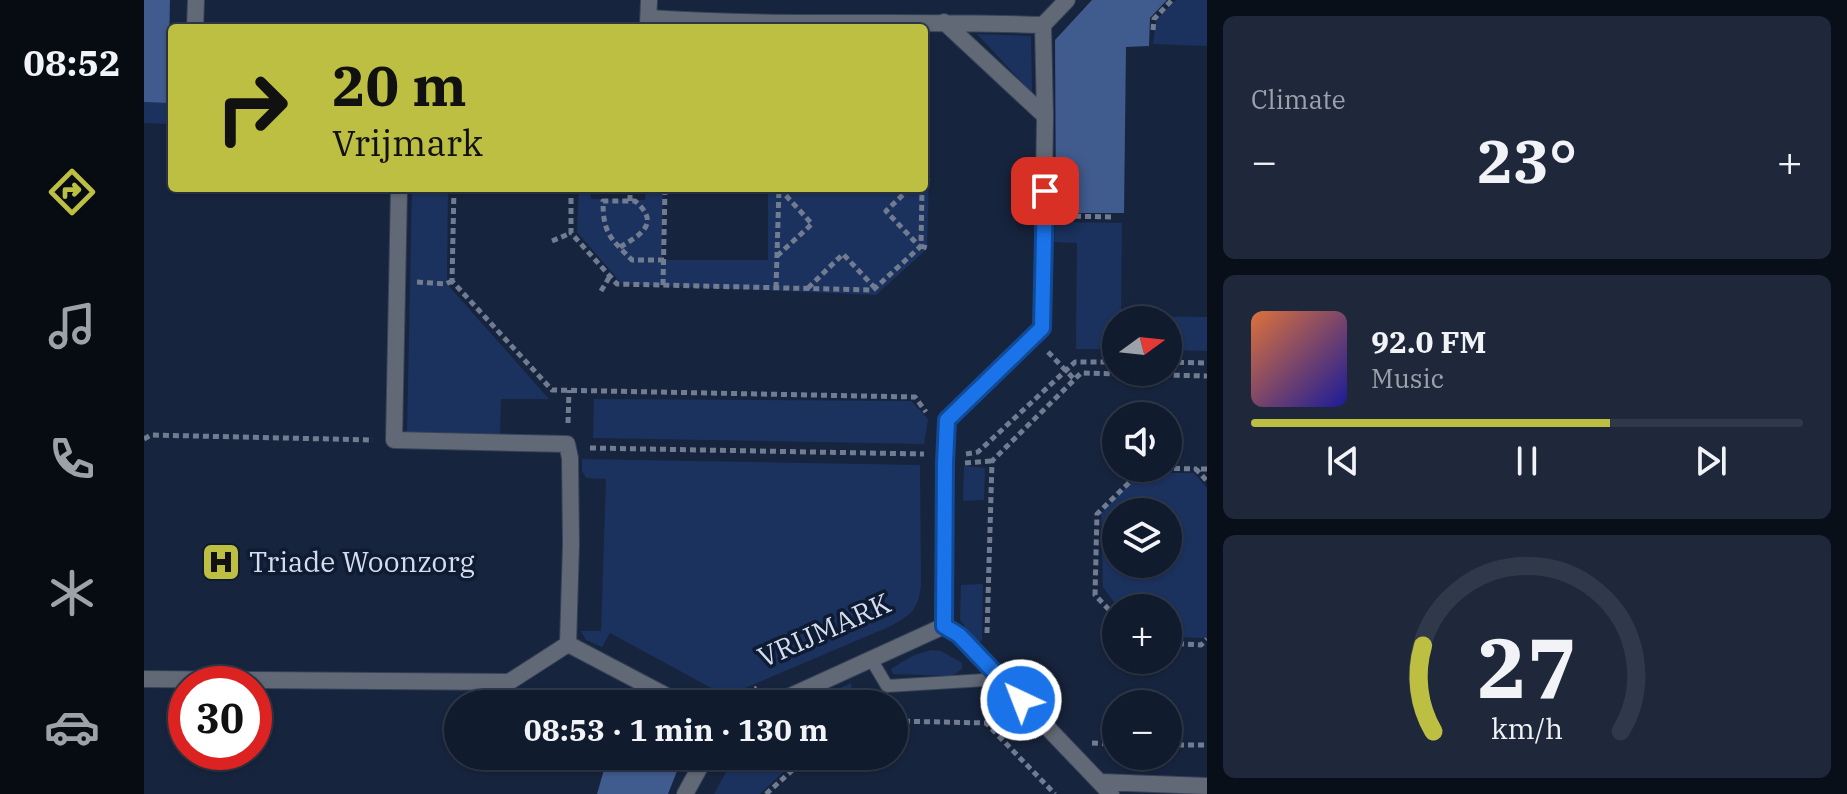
<!DOCTYPE html>
<meta charset="utf-8">
<style>
:root{--surface:#111b2e;--page:#1e283a;--text:#f1f3f6;--muted:#9ca1aa;--line:#30394a;--accent:#bdbf43}
body{margin:0;font-family:"IBM Plex Serif",serif;background:var(--page);color:var(--text);height:100vh;display:flex;flex-direction:column;font-size:30px;white-space:nowrap}
*{box-sizing:border-box;margin:0}
p{font-size:26px;color:var(--muted)}
.icon{flex:none;width:44px;height:44px;fill:none;stroke:currentColor;stroke-width:2;stroke-linecap:round;stroke-linejoin:round}
.map{position:relative;flex:1;overflow:hidden}
.panel{display:flex;flex-direction:column;gap:16px;padding:16px;background:#090f19;width:640px}
.panel>*{flex:none}
.banner{position:absolute;left:24px;top:24px;width:760px;height:168px;border-radius:8px;box-shadow:0 2px 6px #0004,0 0 0 2px var(--line);background:#bdbf43;color:#111;overflow:hidden}
.needle{width:52px;rotate:75deg}
.controls{position:absolute;left:958px;top:306px;display:grid;gap:16px}
.controls a{display:grid;place-items:center;width:80px;height:80px;border-radius:50%;background:var(--surface);box-shadow:0 2px 6px #0004,0 0 0 2px var(--line);font-size:40px}
.speed{position:absolute;left:24px;top:666px;display:flex;gap:16px;font-size:40px;font-weight:700;text-align:center}
.speed>*{display:grid;place-content:center;width:104px;height:104px;border-radius:50%;background:var(--surface);box-shadow:0 2px 6px #0004,0 0 0 2px var(--line);line-height:1}
.speed .limit{border:12px solid #d22;background:#fff;color:#111}
.pin{position:absolute;display:grid;place-items:center;width:68px;height:68px;color:#fff;margin:-34px;border-radius:16px;box-shadow:0 4px 12px #0006}
.me{position:absolute;width:88px;margin:-44px;rotate:317deg;stroke-linejoin:round;filter:drop-shadow(0 0 6px #0008)}
.turn{display:flex;align-items:center;gap:28px;height:168px;padding:0 32px;font-size:36px}
.turn .icon{width:104px;height:104px;stroke-width:2.5}
.turn b{display:block;font-size:56px;line-height:68px}
.big{font-size:60px;font-weight:800;line-height:1.1}
.panel .widget{flex:1;display:flex;flex-direction:column;justify-content:center;gap:12px;min-width:0;padding:0 28px;border-radius:12px;background:var(--page)}
.panel .dial{align-items:center;gap:0}
.dial svg{height:208px;overflow:visible;fill:none;stroke:var(--line);stroke-width:7;stroke-linecap:round;text-anchor:middle}
.dial text{fill:var(--text);stroke:none}
.song{display:flex;align-items:center;gap:24px}
.cover{width:96px;height:96px;border-radius:12px;background:linear-gradient(135deg,hsl(20 70% 55%),hsl(240 70% 35%))}
.played{height:8px;border-radius:4px;background:linear-gradient(90deg,var(--accent) 65%,var(--line) 65%)}
.keys{display:flex;justify-content:space-around;direction:ltr}
.heat{display:flex;justify-content:space-between;align-items:center;font-size:44px;direction:ltr}
.trip{position:absolute;left:300px;top:690px;width:464px;height:80px;border-radius:40px;background:var(--surface);box-shadow:0 2px 6px #0004,0 0 0 2px var(--line);font-weight:800;line-height:80px;text-align:center}
main{display:flex;flex:1;min-height:0}
.menu{display:flex;flex-direction:column;width:144px;justify-content:space-around;align-items:center;background:#070b12;color:var(--muted)}
.menu .icon{width:56px;height:56px}
.menu .active{color:var(--accent)}
.menu b{font-size:36px;color:var(--text)}
.map>svg:first-child{display:block}
.green{fill:#1b325e;fill-rule:evenodd}
.forest{fill:#405b8d}
.lines{fill:none;stroke-linecap:round;stroke-linejoin:round}
.service-casing{stroke:#354259;stroke-width:14}
.minor-casing{stroke:#354259;stroke-width:18}
.path{stroke:#717c91;stroke-width:5;stroke-dasharray:6 4;stroke-linecap:butt}
.service{stroke:#626976;stroke-width:12}
.minor{stroke:#626976;stroke-width:16}
.route-casing{stroke:#114b97;stroke-width:20}
.route{stroke:#1a73e8;stroke-width:14}
.labels{text-anchor:middle;stroke-width:7;stroke-linejoin:round;paint-order:stroke}
.poi-label{font-size:28px;fill:#d4dded;stroke:#0e1b32;text-anchor:start}
.street-label{font-size:28px;fill:#d4dded;stroke:#0e1b32}
</style>
<main>
<nav class="menu">
<b>08:52</b>
<svg class="icon active" aria-label="directions" viewBox="0 0 24 24"><path d="M12 3l9 9-9 9-9-9zM9 14v-3h6M13 9l2 2-2 2"/></svg>
<svg class="icon" aria-label="music" viewBox="0 0 24 24"><path d="M9 18V5l10-2v13"/><circle cx="6" cy="18" r="3"/><circle cx="16" cy="16" r="3"/></svg>
<svg class="icon" aria-label="phone" viewBox="0 0 24 24"><path d="M5 4h4l2 5-3 2q2 4 5 5l2-3 5 2v4C11 20 4 13 5 4z"/></svg>
<svg class="icon" aria-label="climate" viewBox="0 0 24 24"><path d="M12 3v18M4 7l16 10M4 17L20 7"/></svg>
<svg class="icon" aria-label="car" viewBox="0 0 24 24"><path d="M5 17H2v-5l4-1 3-4h7l3 4 3 1v5h-3M9 17h6M6 11h13"/><circle cx="7" cy="17" r="2"/><circle cx="17" cy="17" r="2"/></svg>
</nav>
<div class="map">
<svg width="1063" height="794" viewBox="0 0 1063 794">
<rect width="100%" height="100%" fill="#17243d"/>
<path class="green" d="M1032,0h31v46l-54,-2 3,-24z
M833,34l54,2 1,57z
M0,102l24,1v21l-24,-1z
M780,172l5,4 -2,73 -51,46 -254,-11 -45,-52 2,-44h11l1,11 54,1 1,-12h17l-1,72h106v-72h156z
M268,188h36l-1,96 102,115h-48l-1,36 -93,-2z
M911,222l67,1 -1,93 86,1v34l-39,-1v-30h-52v29h-40l1,-106 -23,-1z
M450,399l317,2 17,18 -4,25 -331,-6z
M438,459l338,6 1,120c-3,25 -9,29 -30,41l-165,70 -116,-63 -8,14 -16,-7 -5,-9h20l5,-152 -20,-1 -4,-7z
M820,466l21,2 -1,32 -21,1z
M995,473h55l13,15v150l-39,-1v-29h-50l-15,-21 -2,-73zM972,512h52v52h-52z
M839,584l-1,57 -4,2 -18,-23 1,-35z
M787,650l10,1 21,12v6l-10,7 -59,-2 -2,-5 21,-13z
M707,683l2,21h-47z
M591,756h65l-40,38h-46z"/>
<path class="forest" d="M0,0h26l-2,103 -24,-1z
M948,0h75l-17,18 -1,28 -23,1 -2,166h-68l-1,-173z
M464,756h75l-15,38h-71z"/>
<g class="lines">
<g class="service-casing">
<path id="service" d="M727,659l16,27 114,-7"/>
</g>
<g class="minor-casing">
<path id="minor" d="M505,18c131,9 263,2 394,7l24,-25
M899,25l2,91
M504,26l1,-26
M51,28l1,-28
M255,188l-5,252 173,4 3,14 1,86 -3,100 114,60
M800,626l1,-163 2,-43 95,-92 3,-212 -101,-94
M800,626l15,9 152,159
M0,679l365,3 59,-38
M629,704l171,-78
M956,782l107,4
M541,794l21,-38"/>
</g>
<path class="path" d="M1009,30l1,-11 18,-19
M780,179l7,-2
M310,188l-2,93 100,109 363,7 11,15
M427,188v45l46,51 256,6 48,-44 1,-58
M766,188l-24,23 34,36
M486,201v-13
M921,216l50,1
M408,241l19,-8
M777,246l9,3
M476,247c21,-12 41,-24 15,-46h-32c0,32 7,37 29,59h32
M633,256l35,-32 -33,-36
M273,282l29,2 6,-3
M519,285l2,-97
M632,288l3,-100
M664,288l35,-34 32,34
M457,291l9,-15
M904,352l27,28
M1024,362l39,1
M424,423l1,-33
M0,439l7,-4 222,5
M446,448l334,6
M822,454l12,-2 97,-90h41
M821,463l27,-2
M1010,468l42,1
M1063,469h-11l11,12
M972,617l-21,-22 2,-81 47,-46
M843,633l5,-172 89,-88 126,3
M1024,643l33,2 6,-6
M587,704l1,-5 25,-11
M750,721l92,2 69,71
M948,743l24,1
M1024,745h39
M622,794l42,-38"/>
<use href="#service" class="service"/>
<use href="#minor" class="minor"/>
</g>
<g class="lines">
<g class="route-casing">
<path id="route" d="M877,700l-62,-65 -15,-9 1,-163 2,-43 95,-92 3,-137"/>
</g>
<use href="#route" class="route"/>
</g>
<defs>
<g id="hospital-square" transform="scale(2)"><rect x="-9" y="-9" width="18" height="18" rx="4" fill="#bdbf43" stroke="#0e1b32"/><path d="M-5-5h3v3.5h4V-5h3V5h-3V1.5h-4V5h-3Z" fill="#111"/></g>
</defs>
<g fill-rule="evenodd">
<use href="#hospital-square" x="77" y="562"/>
</g>
<g class="labels">
<g class="poi-label">
<text x="105" y="572">Triade Woonzorg</text>
</g>
<g class="street-label">
<text transform="translate(680 630) rotate(-24)" y="10">VRIJMARK</text>
</g>
</g>
</svg>
<div class="controls">
<a><svg class="needle" viewBox="-14 -14 28 28"><path d="M0-13l5 13h-10z" fill="#e53935"/><path d="M0 13l5-13h-10z" fill="#9ca1aa"/></svg></a>
<a><svg class="icon" aria-label="sound" viewBox="0 0 24 24"><path d="M4 9h4l5-4v14l-5-4H4zM17 9q2 3 0 6"/></svg></a>
<a><svg class="icon" aria-label="layers" viewBox="0 0 24 24"><path d="M12 4l9 5-9 5-9-5zM3 14l9 5 9-5"/></svg></a>
<a>+</a>
<a>−</a>
</div>
<div class="speed"><div class="limit">30</div></div>
<div class="pin" style="left:901px;top:191px;background:#d93025"><svg class="icon" aria-label="arrive" viewBox="0 0 24 24"><path d="M6 21V4h12l-3 4 3 4H6"/></svg></div>
<svg class="me" style="left:877px;top:700px" viewBox="-20 -20 40 40"><circle r="17" fill="#1a73e8" stroke="#fff" stroke-width="3"/><path d="M0-11L8 9 0 5-8 9z" fill="#fff"/></svg>
<div class="trip">08:53 · 1 min · 130 m</div>
<div class="banner">
<div class="turn"><svg class="icon" aria-label="right" viewBox="0 0 24 24"><path d="M7 20v-9h11M14 6l5 5-5 5"/></svg><div><b>20 m</b>Vrijmark</div></div>
</div>
</div>
<section class="panel">
<div class="widget"><p>Climate</p>
<div class="heat"><a>−</a><b class="big">23°</b><a>+</a></div>
</div>
<div class="widget">
<div class="song"><i class="cover"></i><div><b>92.0 FM</b><p>Music</p></div></div>
<div class="played"></div>
<div class="keys"><svg class="icon" aria-label="previous" viewBox="0 0 24 24"><path d="M18 5L8 12l10 7zM5 5v14"/></svg><svg class="icon" aria-label="pause" viewBox="0 0 24 24"><path d="M8 5v14M16 5v14"/></svg><svg class="icon" aria-label="next" viewBox="0 0 24 24"><path d="M6 5l10 7-10 7zM19 5v14"/></svg></div>
</div>
<div class="widget dial"><svg viewBox="0 0 100 80">
<path d="M14 69A42 42 0 1 1 86 69"/>
<path d="M14 69A42 42 0 0 1 10 36" stroke="#bdbf43"/>
<text x="50" y="56" font-size="32" font-weight="700">27</text>
<text x="50" y="72" font-size="11">km/h</text>
</svg></div>
</section>
</main>
